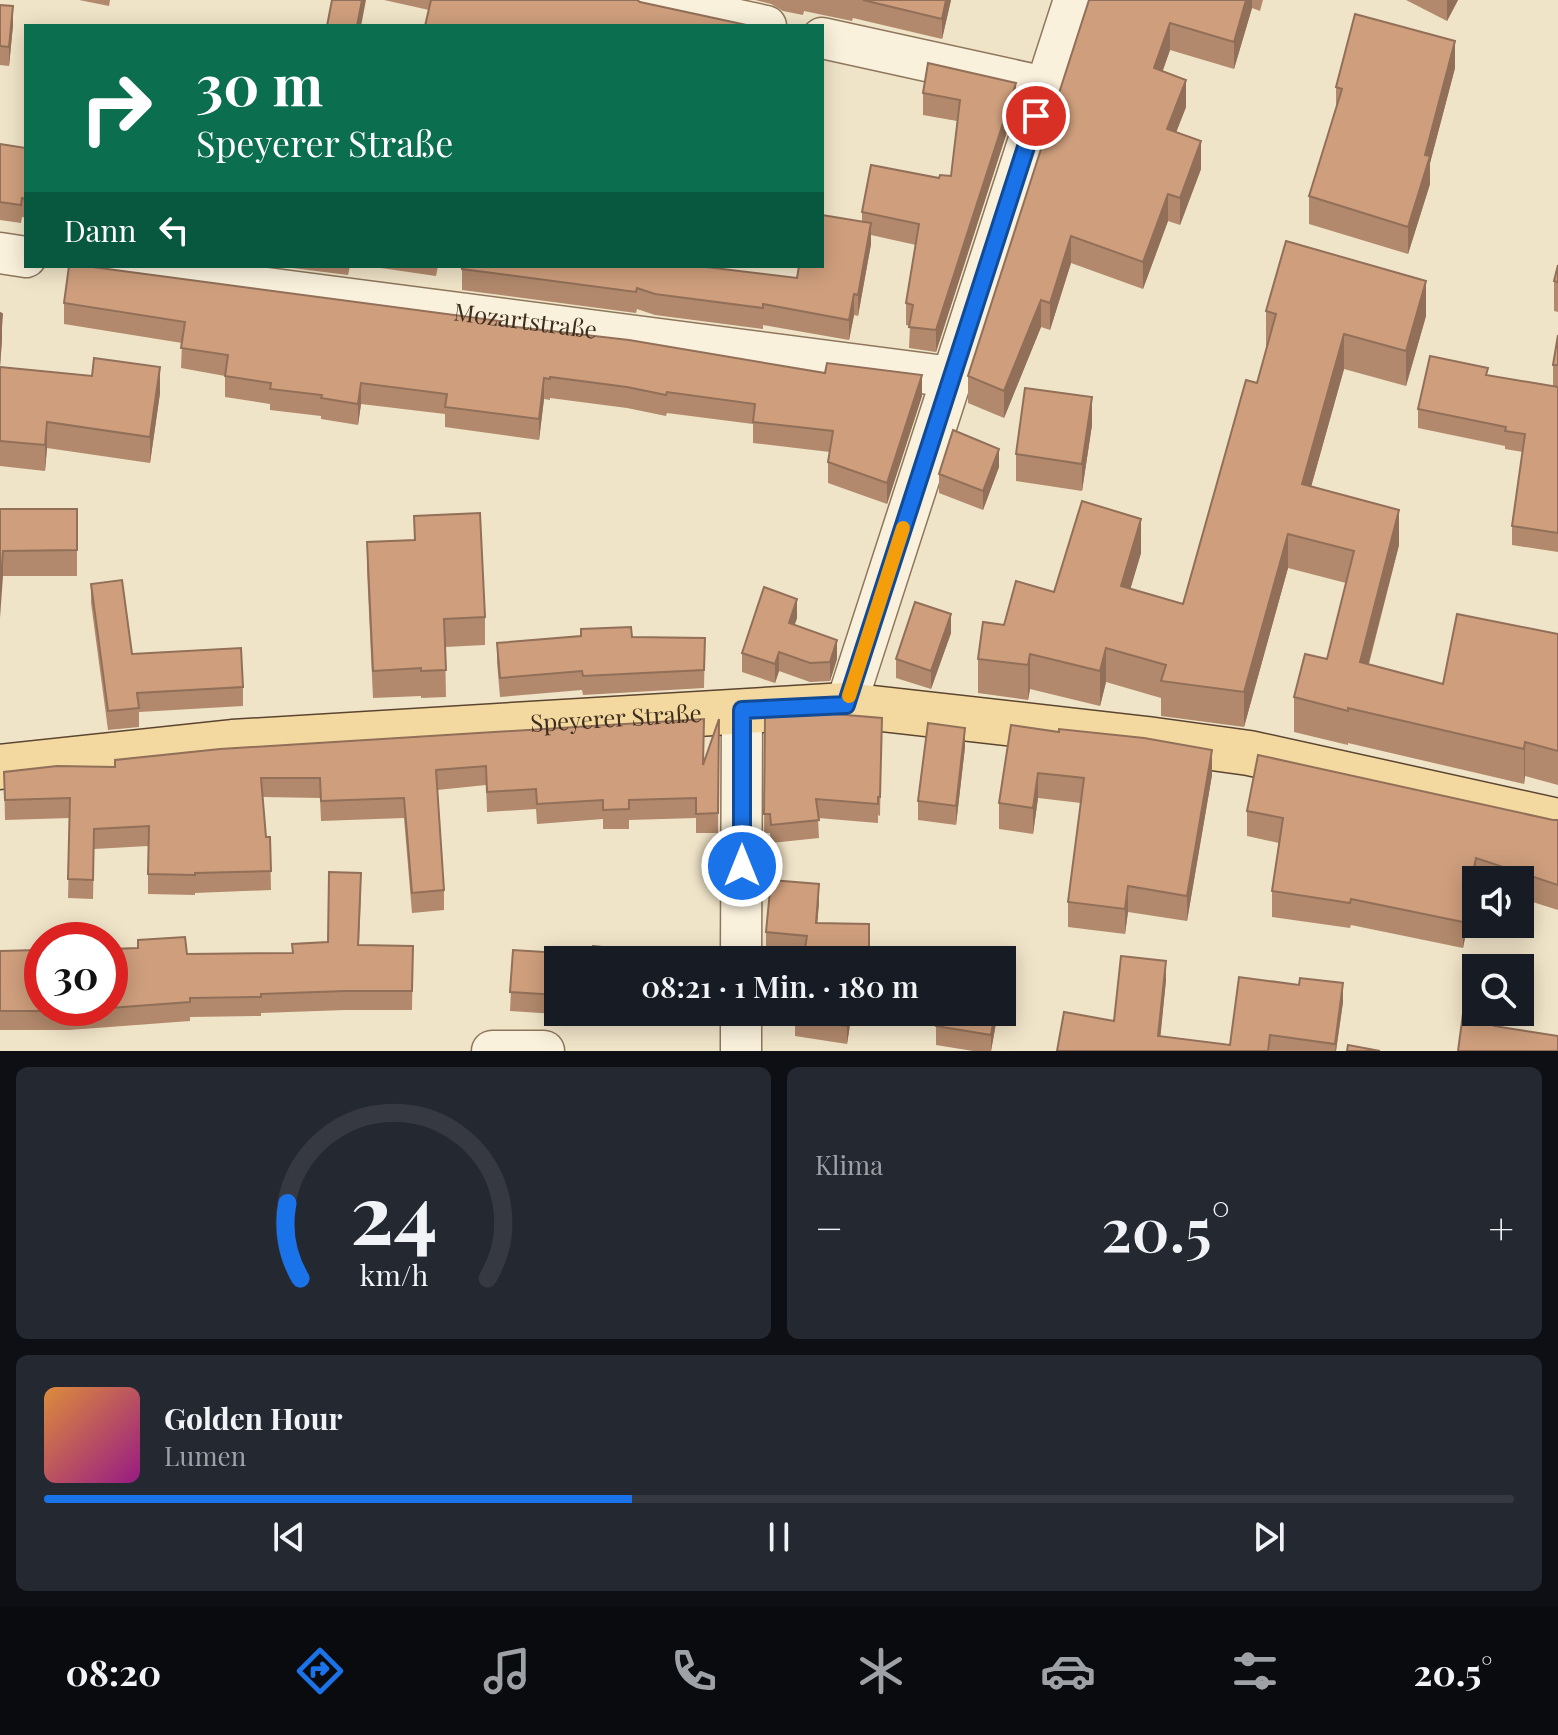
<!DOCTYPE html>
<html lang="de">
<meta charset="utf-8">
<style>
:root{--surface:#171b24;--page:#242831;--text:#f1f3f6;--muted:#9ea1a6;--line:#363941;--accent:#1a73e8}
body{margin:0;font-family:"Playfair Display",serif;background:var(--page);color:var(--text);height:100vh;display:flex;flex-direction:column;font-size:30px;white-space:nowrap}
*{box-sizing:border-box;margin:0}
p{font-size:26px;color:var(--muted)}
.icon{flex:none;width:44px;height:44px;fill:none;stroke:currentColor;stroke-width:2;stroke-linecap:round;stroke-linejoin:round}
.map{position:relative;height:1051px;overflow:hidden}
.sheet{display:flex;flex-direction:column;gap:16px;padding:16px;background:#0d0f14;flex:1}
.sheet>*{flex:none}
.guide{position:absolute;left:24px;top:24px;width:800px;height:244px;border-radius:0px;box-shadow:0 4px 20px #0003;background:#0b6e4f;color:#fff;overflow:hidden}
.controls{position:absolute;left:1462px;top:866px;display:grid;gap:16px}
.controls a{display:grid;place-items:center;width:72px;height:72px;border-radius:0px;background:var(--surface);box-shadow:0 4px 20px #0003;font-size:40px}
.speed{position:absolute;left:24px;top:922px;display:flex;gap:16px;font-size:40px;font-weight:700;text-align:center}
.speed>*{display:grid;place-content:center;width:104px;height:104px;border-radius:50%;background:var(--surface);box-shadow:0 4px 20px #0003;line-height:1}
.speed .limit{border:12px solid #d22;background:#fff;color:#111}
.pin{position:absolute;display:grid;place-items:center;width:68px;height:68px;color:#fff;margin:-34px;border:4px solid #fff;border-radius:50%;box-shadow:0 2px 8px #0007}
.me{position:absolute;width:88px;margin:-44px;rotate:0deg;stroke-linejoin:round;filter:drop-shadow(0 0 6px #0008)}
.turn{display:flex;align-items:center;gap:28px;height:168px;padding:0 40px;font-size:36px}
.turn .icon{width:104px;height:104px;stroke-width:2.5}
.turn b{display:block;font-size:56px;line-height:68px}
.then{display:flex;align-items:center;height:76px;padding:0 40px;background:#0003;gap:16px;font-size:30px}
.big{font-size:60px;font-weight:600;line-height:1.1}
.sheet .card{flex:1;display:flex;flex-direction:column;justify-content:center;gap:12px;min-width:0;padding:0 28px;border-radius:12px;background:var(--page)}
.sheet .dial{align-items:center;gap:0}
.dial svg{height:208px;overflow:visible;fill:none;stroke:var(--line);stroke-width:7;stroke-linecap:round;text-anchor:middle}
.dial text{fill:var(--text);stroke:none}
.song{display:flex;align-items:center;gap:24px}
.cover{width:96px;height:96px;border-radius:12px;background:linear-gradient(135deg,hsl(30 70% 55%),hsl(310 70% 35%))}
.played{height:8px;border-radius:4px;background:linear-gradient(90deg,var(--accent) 40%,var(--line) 40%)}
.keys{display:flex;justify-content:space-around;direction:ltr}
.heat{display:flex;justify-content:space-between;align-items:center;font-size:44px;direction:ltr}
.sheet .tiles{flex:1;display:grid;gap:16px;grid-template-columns:1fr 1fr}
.card:last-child{grid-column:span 2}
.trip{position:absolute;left:544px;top:946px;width:472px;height:80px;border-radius:0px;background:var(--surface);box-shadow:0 4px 20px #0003;font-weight:600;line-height:80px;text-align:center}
.menu{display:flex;height:128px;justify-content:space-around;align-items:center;background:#090b0e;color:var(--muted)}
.menu .icon{width:56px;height:56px}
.menu .selected{color:var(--accent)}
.menu b{font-size:36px;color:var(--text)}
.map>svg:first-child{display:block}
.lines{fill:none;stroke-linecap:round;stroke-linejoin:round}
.minor-casing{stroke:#8d765c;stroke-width:43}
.major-casing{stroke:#5b4430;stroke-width:47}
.minor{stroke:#faf1dc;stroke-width:40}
.major{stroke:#f3d9a0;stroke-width:44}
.wall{fill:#b2896c}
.shaded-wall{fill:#916f58}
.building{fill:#cf9f7d;stroke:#916f58;stroke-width:2}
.route-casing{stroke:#114b97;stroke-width:20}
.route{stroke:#1a73e8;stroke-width:14}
.slow{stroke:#f59e0b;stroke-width:14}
.labels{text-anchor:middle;stroke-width:8;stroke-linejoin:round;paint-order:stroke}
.street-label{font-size:24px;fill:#3d2e20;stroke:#f7eed8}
</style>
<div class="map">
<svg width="1558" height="1051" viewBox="0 0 1558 1051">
<rect width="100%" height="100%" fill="#f0e4c8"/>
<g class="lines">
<g class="minor-casing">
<g id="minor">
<path d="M646,0l120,26"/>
<path d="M822,38l223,49"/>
<path d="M0,253l26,4"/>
<path id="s1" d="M97,266l855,111"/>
<path d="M846,705l228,-705"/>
<path d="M741,960l1,-250"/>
<path d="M492,1051h52"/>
<path d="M741,1051v-39"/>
</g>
</g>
<g class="major-casing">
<g id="major">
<path id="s2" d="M0,767l232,-25 614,-37 301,34 102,14 309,68"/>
</g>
</g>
<use href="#minor" class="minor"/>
<use href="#major" class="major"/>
</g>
<path class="wall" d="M79,0h31l-1,6z
M384,0h253l-208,10z
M755,0h196l-9,39 -89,-21 -1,3 -48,-10 -1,4 -20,-4 -12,-7z
M1089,0h174l-3,11 -8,-3 -18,61 -64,-19 -8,22 24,35 -10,25 25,37 -21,56 -12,-4 -25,68 -72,-26 -21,67 -9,-3 -37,91 -36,-15v-27z
M1406,0h52l-11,21z
M0,5l13,20 -4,41 -9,-1z
M1455,68l-25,95v21l-22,70 -99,-30v-28l27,-88v-21z
M923,93l93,11 -80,248 -27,-4 1,-22 -4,-1v-22l10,-58 -45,-10v9l-13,72 -4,-1 -5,25 -86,-15v4l-108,-14 -18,-6 -1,4 -174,-23v-24l243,1 92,11 65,-57v-9l77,-34 12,-2 6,-55 -34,-6z
M0,144l26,4v70l-4,-1 -1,6 -21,-3z
M1558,265v47l-4,-1v-30z
M276,266h74l-2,9z
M367,266h71l-2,10z
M94,268l406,57 422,71 -35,108 -59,-21v-21l2,-10 -77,-9v-19l-86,-11 -1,3 -39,-8 -77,-10v2l-6,-1 -5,41 -94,-13v-13l-84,-10 -3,21 -37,-6v-3l-51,-6v-6l-45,-7v-21l-44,-8 1,-25 -118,-19v-21z
M1266,311l160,5 -20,70 -62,-17 -33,118 88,58 -30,119 74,20 115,-50v151l-33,-9 -1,8 -176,-41v2l-54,-13v-35l33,-38 19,-76 -58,-15 -44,159 -83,-11v-18l-55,-16 -6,24 -70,-17 -2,11 -50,-7v-34l26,-34 50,-33 87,-39 -11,36 53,15 74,-221 10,-37h-1z
M0,313l2,26 -2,28 160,26 -10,70 -103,-15 -2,23 -45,-5z
M1558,335v217l-46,-7v-19l11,-74 -18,-3v-3l-87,-18v-19l70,-33 65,10v-21z
M1092,425l-10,66 -66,-10v-27z
M999,467l-16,43 -44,-17v-19z
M0,509h77v67h-74z
M414,516l71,101v28l-40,2 1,50 -25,1v-2l-48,2 -6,-128v-28l47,-2z
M91,584l41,70 111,33v19l-104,6v15l-31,3 -17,-127z
M797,618l-3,7 43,34 -7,22 -20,1 -31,-11 -4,12 -33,-11v-19z
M951,633l-20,56 -35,-11v-19z
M632,637l73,1 -1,50 -121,7 -1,-5 -82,7 -3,-35v-19z
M765,717l117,1 -2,98 -2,-1v8l-60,-5 1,20 -48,5 -1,-10h-6z
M719,719l-1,114h-22v-15l-67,2v9h-26v-10l-66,5 -1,-15 -49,3 -1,-27 -49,5 7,100v20l-32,3 -8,-95 -83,3 -1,-23 -57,-1 3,40h4l1,53 -76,3v2l-47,-1v-48l-54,3 -1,50 -25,-1 2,-80 -65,2 -1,-48 111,-5 588,-3z
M1011,725l201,50 -25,146 -59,-9 -3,22 -57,-7v-25l13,-99 -43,-5 -5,36 -34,-5v-26z
M965,747l-9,78 -38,-5v-19z
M1247,811l311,9v90l-38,-12v-18h-44l-13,68 -112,-23 -1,3 -78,-11v-26l7,-48 -32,-7z
M361,892l-2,53 54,1 -1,64h-67l-84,3v3l-71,1v4l-121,9h-69v-79l39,3 253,-1 36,-11z
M819,902l-2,21 52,1v36h-66l1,-7 -38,-3v-18z
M593,946l68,7v-4l48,4v7h-151v52h147l-1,14 -74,-6v2l-43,-4v-2l-77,-5 3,-61 79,5z
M1166,980l-6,56 70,9 113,-43 -7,49h-279l57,-30z
M795,1012h57l-5,32 -52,-8z
M939,1012h59l-7,39h-18l-37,-6v-19z"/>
<path class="shaded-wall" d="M362,0h4l-5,26h-4z
M946,0h5l-9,39v-20z
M1246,0h6v8l-18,61v-27z
M1447,0h11l-11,21z
M13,6v19l-4,41v-19z
M1170,23v27l-16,46v-28z
M1455,41v27l-25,95v21l-22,70v-27l17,-72z
M1186,80v27l-19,49v-27z
M1016,83v21l-80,248v-22z
M1201,141v28l-21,56v-27z
M1168,194v27l-25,68v-27z
M871,223v21l-13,72v-21z
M1071,236v27l-21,67v-27z
M1426,281v35l-20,70v-35z
M854,294v21l-5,25v-20z
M1041,300v27l-37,91v-27z
M2,314v25l-2,28v-25z
M1344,334v35l-42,150v-35z
M160,367v26l-10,70v-26z
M922,375v21l-35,108v-21z
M544,378v21l-5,41v-21z
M361,383v21l-3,21v-21z
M1092,397v28l-10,66v-27z
M47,422v26l-2,23v-26z
M999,449v18l-16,43v-19z
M1399,510v35l-39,151v-34z
M1141,519v34l-20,68v-35z
M1288,534v34l-44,159v-35z
M3,551v25l-3,42v-25z
M797,599v19l-8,24v-19z
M951,614v19l-20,56v-18z
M837,640v19l-7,22v-19z
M1106,648v34l-6,24v-35z
M779,652v19l-4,12v-19z
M1030,654v35l-2,11v-35z
M965,728v19l-9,78v-19z
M1525,742v34l-1,8v-35z
M1212,750v25l-25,146v-25z
M1038,773v25l-5,36v-26z
M1476,858v26l-13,64v-26z
M819,884v18l-3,39v-18z
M1128,886v26l-3,22v-25z
M1166,961v19l-7,71 -1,-15z
M1343,983v19l-7,49h-1z
M849,1012h3l-5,32v-18z
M995,1012h3l-7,39v-16z"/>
<path class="building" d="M332,0h30l-5,26h-30z
M431,0h206l3,2 111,24h-326z
M863,0h83l-4,19z
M1089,0h157l-12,42 -64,-19 -16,45 32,12 -19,49 34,12 -21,57 -12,-4 -25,68 -72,-26 -21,67 -9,-3 -37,91 -36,-15z
M0,5l13,1 -4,41 -9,-1z
M1355,14l100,27 -30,114 5,1 -22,71 -99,-31 33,-107 -6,-2z
M928,63l88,20 -80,247 -27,-3 4,-22 -7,-2 13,-79 -57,-12 9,-47 68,13 1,-3 11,1 9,-76 -37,-7z
M0,144l26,4v51l-4,-1 -1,7 -21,-3z
M822,215l49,8 -13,72 -4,-1 -5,26 -86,-16v4l-108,-14 -18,-6 -1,4 -174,-23v-3h236l99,12 2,-12h23z
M1286,241l140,40 -20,70 -62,-17 -42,150 97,26 -39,152 83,22 14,-70 101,20v117l-33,-9 -1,7 -176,-41v3l-54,-14 11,-43 22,5 27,-108 -66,-17 -44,158 -83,-11 5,-16 -60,-17 -6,23 -70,-17 -2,11 -50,-6 5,-37 21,3 12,-44 38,11 28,-91 59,18 -20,67 62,18 63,-224 11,3 19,-69 -10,-3z
M1558,265v17l-4,-1z
M69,266h16l415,55 -1,4 130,15 196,33 2,-10 95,12 -35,108 -59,-21 5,-31 -80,-9 2,-18 -88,-12 -1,3 -39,-8 -77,-10v2l-6,-1 -5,41 -94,-12 2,-13 -86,-11 -3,21 -37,-6 1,-3 -52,-6 1,-6 -46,-7 3,-21 -47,-7 4,-26 -121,-19z
M0,313l2,1 -2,28z
M1558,335v30h-5z
M1430,356l58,12 -2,7 72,12v146l-46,-7 13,-92 -20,-3 1,-4 -88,-18z
M94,358l66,9 -10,70 -103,-15 -2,23 -45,-4v-74l92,9z
M1025,388l67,9 -10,67 -66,-10z
M953,430l46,19 -16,42 -44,-17z
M0,509h77v41l-74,1 -3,42z
M480,513l5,104 -41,2 2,51 -25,1v-3l-48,3 -6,-129 48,-2 -1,-24z
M122,580l10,74 109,-6 2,39 -106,6 2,15 -31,3 -17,-127z
M764,587l33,12 -8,24 48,17 -7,22 -20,1 -31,-11 -4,12 -33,-11z
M915,602l36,12 -20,57 -35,-12z
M631,627l1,10 73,1 -1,32 -121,6 -1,-5 -82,7 -3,-35 84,-7v-7z
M822,713l60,5 -2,79h-2v7l-62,-5 3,21 -48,5 -1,-11h-6l1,-97z
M704,719l-1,46 16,-46 -1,94 -22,1v-16l-67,2v9l-26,1v-10l-66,4 -1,-15 -49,3 -1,-26 -50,4 8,120 -32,3 -8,-95 -83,3 -1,-23h-59l5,59h4l1,34 -76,2v2l-47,-1 1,-48 -55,3 -1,51 -25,-1 2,-81 -65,2 -1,-28 53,-6 58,1v-7l105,-11z
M928,723l37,5 -9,78 -38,-5z
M1011,725l48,7v-3l85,9 68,12 -25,146 -59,-10 -3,23 -57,-7 16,-124 -46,-5 -5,35 -34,-5z
M1258,755l295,65h5v65l-82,-27 -13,64 -112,-23 -1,4 -78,-12 11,-73 -36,-7z
M329,872l32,1 -3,72 55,1 -1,45h-67l-84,3v3l-71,1v4l-121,9h-69v-60l39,-1v4h3v54h68v-59l28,-1v-8l47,-3 2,17 106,-1 -1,-9 36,-2z
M771,880l48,4 -3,39 53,1v23h-10l-2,13h-54l4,-24 -41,-4z
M593,946l68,7v-4l48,4 -1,7h-150v35l-48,-3 3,-42 79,5z
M1121,956l45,5 -8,75 72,9 9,-68 60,8 1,-7 43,5 -8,61 -65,-9 -2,16h-211l7,-39 50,9z
M1465,999l11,2v11h20l-2,14 64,10v15h-100z
M795,1012h54l-2,14 -52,-8z
M939,1012h56l-4,23 -55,-9z
M1348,1045l32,6h-33z"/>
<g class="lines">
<g class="route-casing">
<path id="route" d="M742,866v-156l104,-5 190,-589"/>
</g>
<use href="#route" class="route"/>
<path class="slow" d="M849,696l54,-168"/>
</g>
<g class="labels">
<g class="street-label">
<text dy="8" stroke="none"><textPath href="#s1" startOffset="432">Mozartstraße</textPath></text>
<text dy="8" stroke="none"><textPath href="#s2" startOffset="618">Speyerer Straße</textPath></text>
</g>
</g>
</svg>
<div class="controls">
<a><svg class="icon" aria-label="sound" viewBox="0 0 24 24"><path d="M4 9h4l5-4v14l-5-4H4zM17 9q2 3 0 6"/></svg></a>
<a><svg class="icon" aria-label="search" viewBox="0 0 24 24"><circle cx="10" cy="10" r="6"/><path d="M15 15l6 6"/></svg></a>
</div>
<div class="speed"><div class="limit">30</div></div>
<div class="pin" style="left:1036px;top:116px;background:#d93025"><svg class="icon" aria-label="arrive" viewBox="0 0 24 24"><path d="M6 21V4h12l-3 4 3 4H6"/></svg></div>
<svg class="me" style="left:742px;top:866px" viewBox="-20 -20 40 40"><circle r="17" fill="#1a73e8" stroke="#fff" stroke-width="3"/><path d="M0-11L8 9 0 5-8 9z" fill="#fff"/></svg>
<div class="trip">08:21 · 1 Min. · 180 m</div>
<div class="guide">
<div class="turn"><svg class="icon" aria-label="right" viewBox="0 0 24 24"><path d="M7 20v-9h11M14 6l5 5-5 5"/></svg><div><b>30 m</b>Speyerer Straße</div></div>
<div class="then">Dann<svg class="icon" aria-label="left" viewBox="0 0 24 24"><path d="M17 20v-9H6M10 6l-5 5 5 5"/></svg></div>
</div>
</div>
<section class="sheet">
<div class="tiles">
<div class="card dial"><svg viewBox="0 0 100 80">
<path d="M14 69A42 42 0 1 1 86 69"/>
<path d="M14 69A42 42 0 0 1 9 40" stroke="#1a73e8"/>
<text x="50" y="56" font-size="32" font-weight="700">24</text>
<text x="50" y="72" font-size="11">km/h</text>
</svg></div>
<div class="card"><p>Klima</p>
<div class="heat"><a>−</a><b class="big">20.5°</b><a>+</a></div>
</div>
<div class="card">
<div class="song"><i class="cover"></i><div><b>Golden Hour</b><p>Lumen</p></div></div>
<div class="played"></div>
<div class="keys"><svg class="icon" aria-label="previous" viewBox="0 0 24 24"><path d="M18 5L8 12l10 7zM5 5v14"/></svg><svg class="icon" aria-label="pause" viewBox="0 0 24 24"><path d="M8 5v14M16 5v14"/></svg><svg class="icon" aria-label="next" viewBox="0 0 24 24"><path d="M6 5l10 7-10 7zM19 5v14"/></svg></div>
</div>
</div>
</section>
<nav class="menu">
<b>08:20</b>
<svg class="icon selected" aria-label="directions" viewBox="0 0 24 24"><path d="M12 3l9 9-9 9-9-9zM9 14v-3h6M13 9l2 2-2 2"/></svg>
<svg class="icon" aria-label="music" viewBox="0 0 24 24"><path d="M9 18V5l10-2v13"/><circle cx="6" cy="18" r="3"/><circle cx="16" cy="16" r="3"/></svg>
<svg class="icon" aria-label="phone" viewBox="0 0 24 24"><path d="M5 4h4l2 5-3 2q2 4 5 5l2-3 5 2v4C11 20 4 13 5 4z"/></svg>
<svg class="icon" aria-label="climate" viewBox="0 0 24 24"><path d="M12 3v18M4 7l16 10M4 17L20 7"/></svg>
<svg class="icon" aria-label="car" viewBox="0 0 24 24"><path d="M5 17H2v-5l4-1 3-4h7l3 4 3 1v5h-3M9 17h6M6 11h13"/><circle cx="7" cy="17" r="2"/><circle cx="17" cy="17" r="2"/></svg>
<svg class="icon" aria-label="filters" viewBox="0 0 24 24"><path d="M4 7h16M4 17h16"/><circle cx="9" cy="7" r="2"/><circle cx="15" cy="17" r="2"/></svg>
<b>20.5°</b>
</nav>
